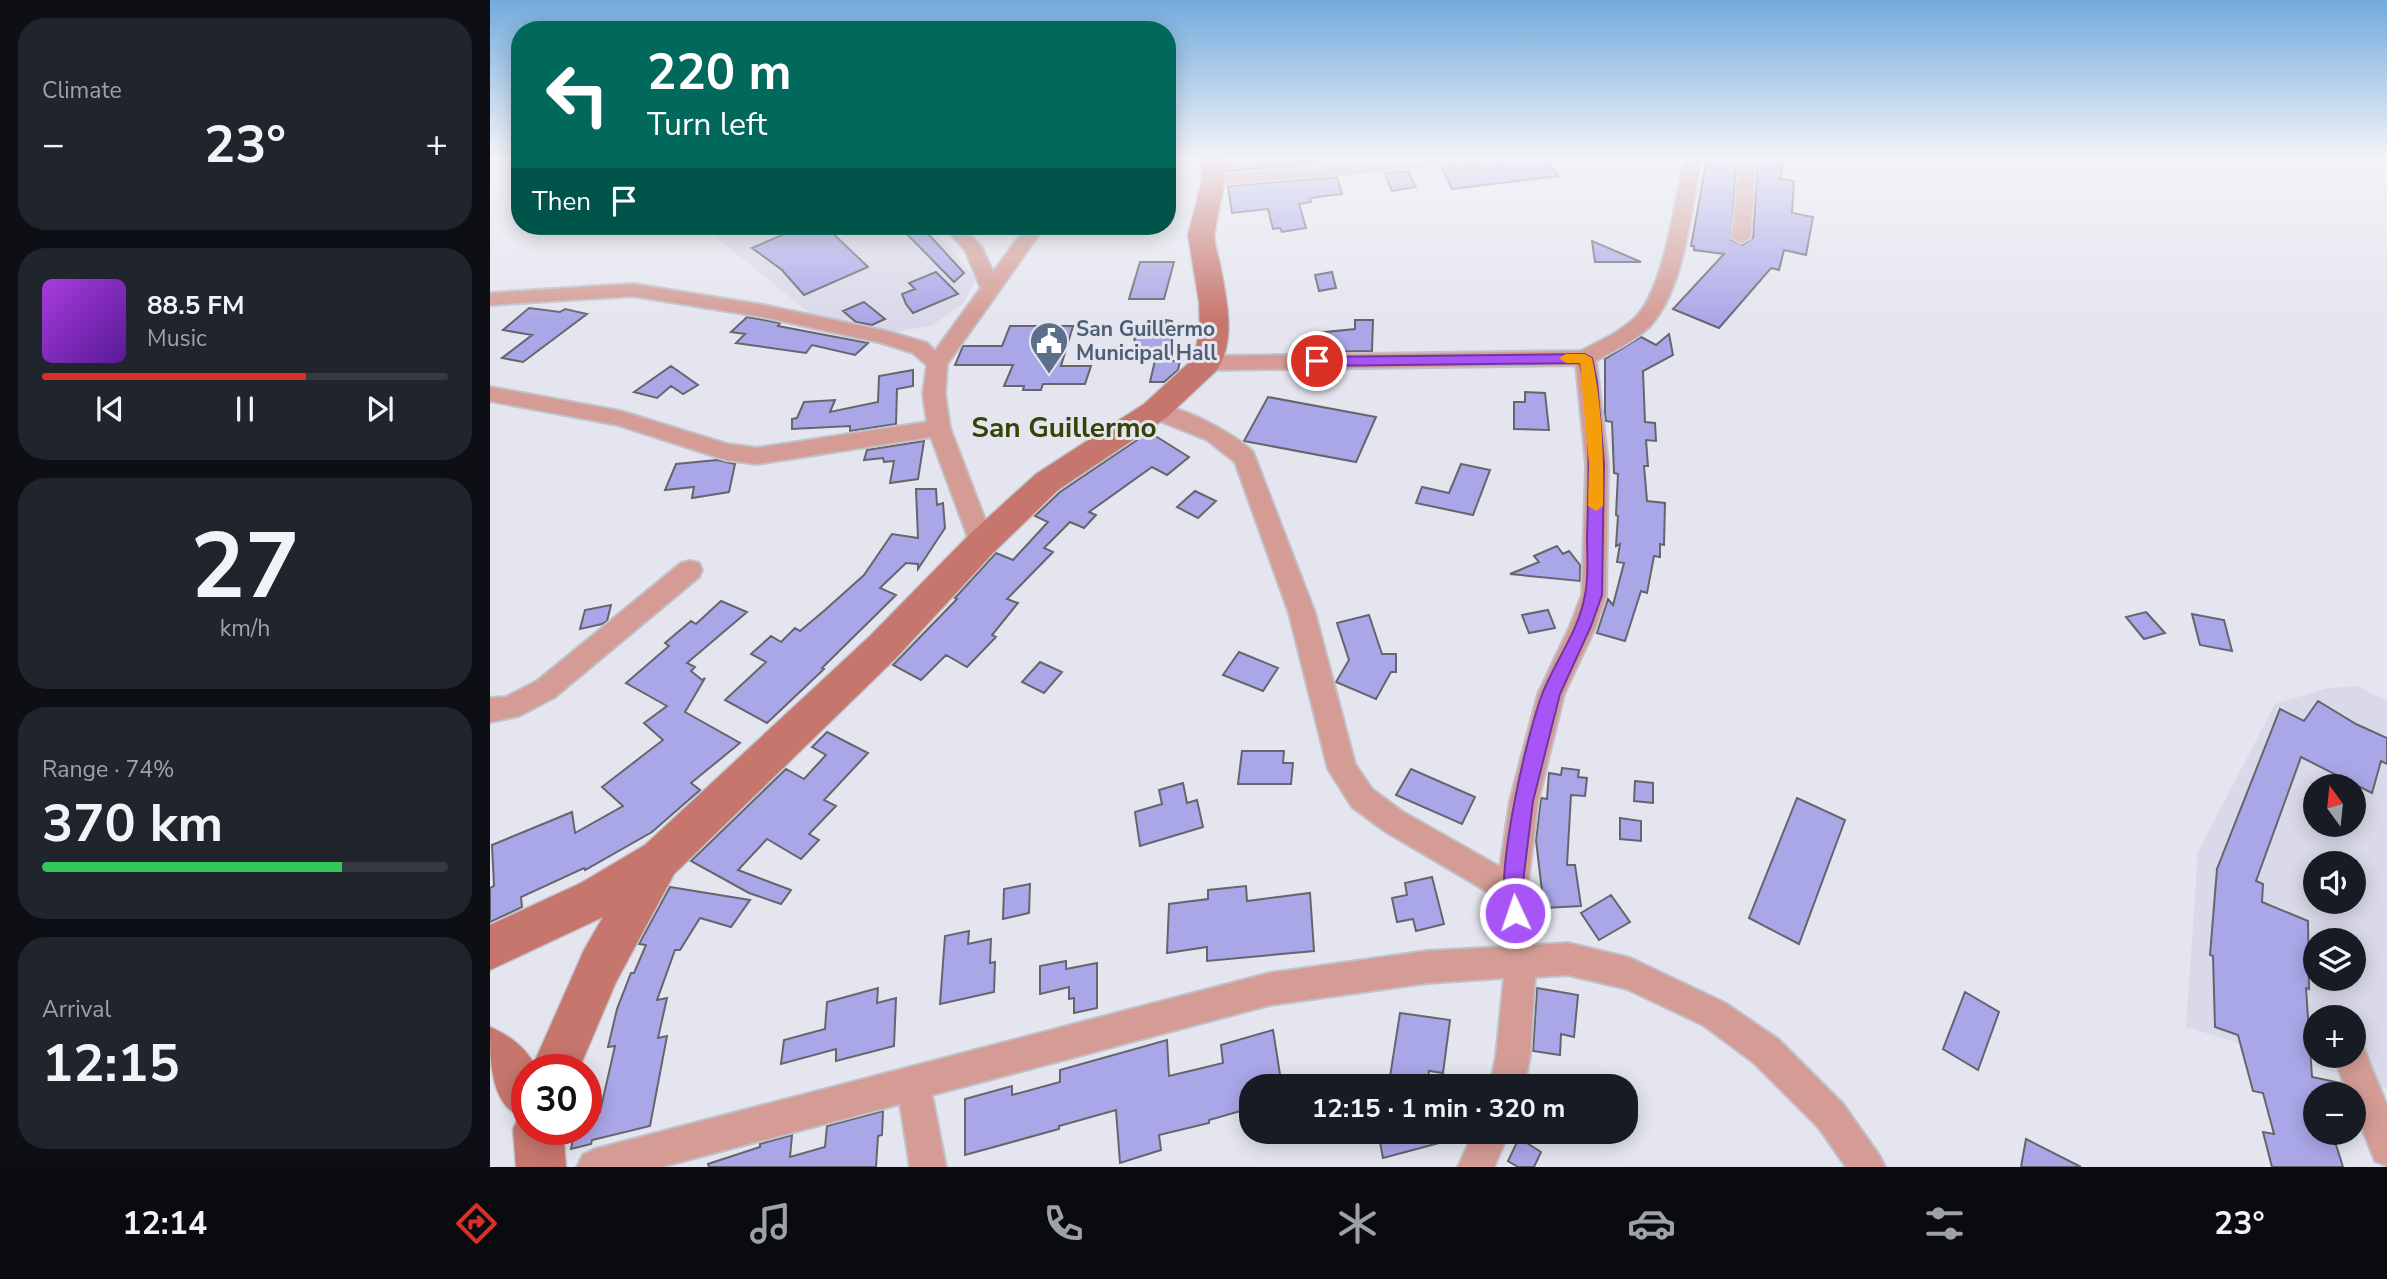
<!DOCTYPE html>
<meta charset="utf-8">
<style>
:root{--surface:#171b24;--page:#20242c;--text:#f1f3f6;--muted:#9ea1a6;--line:#363941;--accent:#d93025}
body{margin:0;font-family:"Nunito Sans",sans-serif;background:var(--page);color:var(--text);height:100vh;display:flex;flex-direction:column;font-size:26px;white-space:nowrap}
*{box-sizing:border-box;margin:0}
p{font-size:23px;color:var(--muted)}
.icon{flex:none;width:38px;height:38px;fill:none;stroke:currentColor;stroke-width:2;stroke-linecap:round;stroke-linejoin:round}
.map{position:relative;flex:1;overflow:hidden}
.side{display:flex;flex-direction:column;gap:18px;padding:18px;background:#0d0f14;width:490px}
.side>*{flex:none}
.top-card{position:absolute;left:21px;top:21px;width:665px;height:214px;border-radius:28px;box-shadow:0 4px 18px #0003;background:#00695c;color:#fff;overflow:hidden}
.needle{width:46px;rotate:345deg}
.controls{position:absolute;left:1813px;top:774px;display:grid;gap:14px}
.controls a{display:grid;place-items:center;width:63px;height:63px;border-radius:50%;background:var(--surface);box-shadow:0 4px 18px #0003;font-size:35px}
.speed{position:absolute;left:21px;top:1054px;display:flex;gap:14px;font-size:35px;font-weight:700;text-align:center}
.speed>*{display:grid;place-content:center;width:91px;height:91px;border-radius:50%;background:var(--surface);box-shadow:0 4px 18px #0003;line-height:1}
.speed .limit{border:10px solid #d22;background:#fff;color:#111}
.pin{position:absolute;display:grid;place-items:center;width:60px;height:60px;color:#fff;margin:-30px;border:4px solid #fff;border-radius:50%;box-shadow:0 2px 7px #0007}
.me{position:absolute;width:77px;margin:-38px;rotate:357deg;stroke-linejoin:round;filter:drop-shadow(0 0 5px #0008)}
.turn{display:flex;align-items:center;gap:24px;height:147px;padding:0 21px;font-size:32px}
.turn .icon{width:91px;height:91px;stroke-width:2.5}
.turn b{display:block;font-size:49px;line-height:60px}
.then{display:flex;align-items:center;height:66px;padding:0 21px;background:#0003;gap:14px;font-size:26px}
.big{font-size:52px;font-weight:700;line-height:1.1}
.side .tile{flex:1;display:flex;flex-direction:column;justify-content:center;gap:10px;min-width:0;padding:0 24px;border-radius:28px;background:var(--page)}
.side .dial{align-items:center;gap:0}
.dial b{font-size:91px;line-height:1}
.song{display:flex;align-items:center;gap:21px}
.cover{width:84px;height:84px;border-radius:10px;background:linear-gradient(135deg,hsl(280 70% 55%),hsl(270 70% 35%))}
.played{height:7px;border-radius:4px;background:linear-gradient(90deg,var(--accent) 65%,var(--line) 65%)}
.keys{display:flex;justify-content:space-around;direction:ltr}
.heat{display:flex;justify-content:space-between;align-items:center;font-size:38px;direction:ltr}
.charge{height:10px;border-radius:5px;background:linear-gradient(90deg,#34c759 74%,var(--line) 0)}
.trip{position:absolute;left:749px;top:1074px;width:399px;height:70px;border-radius:28px;background:var(--surface);box-shadow:0 4px 18px #0003;font-weight:700;line-height:70px;text-align:center}
.menu{display:flex;height:112px;justify-content:space-around;align-items:center;background:#090b0e;color:var(--muted)}
.menu .icon{width:49px;height:49px}
.menu .current{color:var(--accent)}
.menu b{font-size:32px;color:var(--text)}
main{display:flex;flex:1;min-height:0}
.map>svg:first-child{display:block}
.built{fill:#d9d9e9;fill-rule:evenodd}
.building{fill:#aaa7e8;stroke:#65656d;stroke-width:2}
.lines{fill:none;stroke-linecap:round;stroke-linejoin:round}
.street-casing{stroke:#c1c1ca;stroke-width:4}
.secondary-casing{stroke:#c1c1ca;stroke-width:3}
.street{fill:#d49c95;fill-rule:evenodd}
.secondary{fill:#c7766d;fill-rule:evenodd}
.route{fill:#a855f7;stroke:#6d37a1;stroke-width:2}
.slow{fill:#f59e0b}
.labels{text-anchor:middle;stroke-width:6;stroke-linejoin:round;paint-order:stroke}
.service-label{font-size:21px;font-weight:bold;fill:#4e5e75;stroke:#e5e5ef;text-anchor:start}
.district-label{font-size:28px;font-weight:bold;fill:#354309;stroke:#e5e5ef}
</style>
<main>
<section class="side">
<div class="tile"><p>Climate</p>
<div class="heat"><a>−</a><b class="big">23°</b><a>+</a></div>
</div>
<div class="tile">
<div class="song"><i class="cover"></i><div><b>88.5 FM</b><p>Music</p></div></div>
<div class="played"></div>
<div class="keys"><svg class="icon" aria-label="previous" viewBox="0 0 24 24"><path d="M18 5L8 12l10 7zM5 5v14"/></svg><svg class="icon" aria-label="pause" viewBox="0 0 24 24"><path d="M8 5v14M16 5v14"/></svg><svg class="icon" aria-label="next" viewBox="0 0 24 24"><path d="M6 5l10 7-10 7zM19 5v14"/></svg></div>
</div>
<div class="tile dial"><b>27</b><p>km/h</p></div>
<div class="tile"><p>Range · 74%</p><b class="big">370 km</b><div class="charge"></div></div>
<div class="tile"><p>Arrival</p><b class="big">12:15</b></div>
</section>
<div class="map">
<svg width="1897" height="1167" viewBox="0 0 1897 1167">
<rect width="100%" height="100%" fill="#e5e5ef"/>
<path class="built" d="M212,226h225l21,19 28,35 -13,24 -32,22 -48,8 -43,-7 -28,-12z
M1867,686l30,15v387l-201,-61 12,-175 77,-148 53,-16zM1825,786h39v38h-39zM1825,863h39v38h-39zM1825,940h39v38h-39zM1825,1017h39v38h-39z"/>
<path class="building" d="M738,158h-1h98l-4,5 -93,8z
M1012,158h44l12,18 -106,13 -10,-21 63,-6z
M1217,158h30l-6,82 11,5 11,-7 5,-80h25l-2,21 13,2 -2,32 21,4 -7,38 -22,-5 -5,20 -8,-2 -52,60 -46,-19 51,-55 -30,-4v-4h-3z
M918,171l8,16 -24,4 -8,-18z
M847,177l5,17 -32,4 1,4 -12,2 7,24 -24,4 -2,-4 -7,1 -5,-20 -36,4 -4,-27z
M313,226h22l43,41 -64,28 -22,-25 -30,-22z
M409,226h22l43,47 -10,9z
M1102,241l49,21h-46z
M650,262h34l-10,37h-35z
M446,272l22,22 -45,19 -7,-9 -4,-10 13,-5 -6,-6z
M842,272l4,16 -17,3 -4,-16z
M374,302l21,17 -13,6 -16,-3 -13,-11z
M39,308l31,4 5,-3 22,5 -64,48 -21,-4 30,-23 -29,-5z
M257,317l33,6 -2,3 90,17 -13,12 -43,-10 -6,8 -70,-10 9,-9 -14,-2z
M676,320l6,1v40h8l-2,9 -14,12h-14l6,-26 -23,3 2,-24 28,-3z
M865,320h18l-1,31 -64,1 -2,-18 49,-5z
M520,326h63l-12,40h30l-6,18h-42l-2,6h-18l1,-4h-20l9,-21h-58l8,-19h39z
M1179,334l4,21 -30,16 2,51 10,1 1,18 -10,-1 2,26h-4l3,35 18,2 -1,42 -4,-1v13l-6,-1 -7,37 -6,-2 -16,50 -28,-8 11,-34 5,6 11,-42 -7,-1 3,-18 -4,2 2,-30 -2,-1 2,-41 -4,-1 -2,-51 -6,-1 -1,-7v-55l36,-22 15,8z
M181,366l27,19 -15,9 -12,-8 -14,12 -23,-6z
M423,370v16l-16,3 -1,35 -46,7v-5l-58,3v-10l5,-1 7,-16 31,-2 -5,12 48,-10 1,-26z
M1035,392l20,1 4,37 -35,-1v-27h11z
M778,397l108,20 -20,45 -112,-21z
M659,432l40,25 -22,18 -15,-8 -63,45 7,3 -12,13 -14,-6 -26,26 9,4 -46,47 11,4 -26,32 4,2 -29,30 -21,-12 -25,25 -28,-15 64,-66 -2,-1 41,-45 17,7 35,-38 -13,-6 25,-24z
M434,441l-6,38 -28,4 4,-22 -10,1 -1,-4 -19,2 3,-10z
M227,460l18,4 -6,28 -37,6 2,-11 -29,3 11,-26z
M971,464l29,6 -17,45 -57,-12 6,-16 27,6z
M426,489h20l1,16 6,-2 2,25 -27,41v-5l-12,-1 -26,25 16,7 -74,73 2,1 -57,54 -42,-23 41,-38 -15,-8 20,-18 10,6 14,-14 5,3 25,-21 39,-35 28,-41 26,4z
M705,491l21,10 -18,17 -21,-11z
M1067,546l6,8 6,-3 11,14v16l-70,-7 29,-12 -5,-6z
M231,601l26,11 -60,51 8,4 -4,4 11,9 3,-2 -20,34 55,31 -49,40 9,7 -48,42 -67,38 -1,-2 -63,29 1,10 -32,15v-34l4,-2 -2,-41 80,-33 3,21 48,-27 -21,-19 61,-47 -19,-17 23,-17 -41,-23 43,-37 -4,-3 26,-22 5,3z
M121,605l-4,16 -5,3 -22,5 5,-19z
M1058,610l7,18 -26,5 -7,-18z
M1656,612l19,21 -21,6 -18,-22z
M1702,614l32,6 8,31 -32,-6z
M879,615l13,39h14v18h-5l-15,27 -40,-17 13,-22 -12,-37z
M749,652l39,16 -15,23 -40,-16z
M550,662l22,10 -18,21 -22,-11z
M1828,701l38,23 31,14v26l-6,-3 -9,32 -71,-36 -45,124 7,3 -1,18 46,19 1,68 -3,-1 6,89 29,6 4,11h-30v38h17l11,35h-71l-9,-35 11,2 -11,-41 -10,-2 -15,-56 -23,-8 -2,-71 -3,-1 7,-86 63,-160 24,12z
M337,732l41,21 -44,47 12,6 -27,28 10,6 -18,19 -34,-20 -29,31 53,20 -10,14 -32,-11 -58,-32 95,-92 18,10 22,-24 -14,-8z
M752,751h42l-1,12h10l-2,21h-53z
M1072,768l17,2 -1,7 9,1 -2,18 -14,-1 -4,70h8l6,41 -37,2 -8,-68 5,-42 6,1 2,-26 12,2z
M921,769l64,28 -13,27 -66,-29z
M1145,781l18,2v20l-19,-2z
M693,783l4,20 10,-3 6,27 -63,19 -5,-34 27,-8 -3,-14z
M1307,798l48,22 -46,124 -50,-26z
M1130,818l21,3v20l-21,-2z
M942,877l12,47 -28,7 -3,-12 -16,3 -5,-24 15,-3 -2,-12z
M540,884l-1,29 -26,6 1,-30z
M756,886l1,15 63,-8 4,58 -107,10v-14l-40,6 2,-49 39,-5v-9z
M180,887l80,13 -19,27 -31,-9 -20,32h-5l-18,50 10,-2 -9,40 9,-2 -17,90 -58,14 -1,4 -20,5 4,-20h11v-14l14,-3 15,-66 -7,1 9,-38 14,-36h3l12,-28 -7,-1z
M1121,895l19,27 -31,18 -18,-27z
M479,931l-1,13 23,-5 -1,24 5,-1 -1,30 -54,12 5,-68z
M576,961v8l31,-6v45l-23,5v-15l-5,1v-12l-29,7v-28z
M388,988l-1,15 19,-5 -2,48 -58,15v-12l-55,15 3,-24 41,-11 2,-27z
M1047,988l41,7 -4,42 -13,-3 -1,21 -27,-4z
M1475,992l34,20 -21,58 -35,-21z
M910,1013l50,7 -7,53 -14,-2 -2,16 -38,-4z
M783,1030l9,57h-31v21l-42,12v3l-50,12 2,15 -41,13 -4,-53 -57,16v3l-94,26v-56l47,-13v9l48,-13v-12l107,-30 2,36 54,-13 -2,-18z
M393,1111l-1,24 -4,1 -2,31h-167l-1,-3 52,-17v-3l32,-9 -2,22 35,-10 2,-21z
M888,1132h80v6l-75,20z
M1029,1138l22,14 -7,15h-16l-10,-6z
M1536,1139l55,28h-60z"/>
<g class="lines">
<g class="street-casing">
<path id="street" d="M928,158h62l-8,5 -258,22 -9,-5 9,-5z
M1195,158h16c-10,50 -16,130 -51,168 -15,15 -36,24 -54,35l12,103 -2,131 -10,31 -32,68 -26,107 -11,89 8,55 33,-2 62,15 95,45 53,36 65,65 36,51 6,12h-39l-27,-39 -65,-65 -51,-38 -76,-36 -59,-14 -33,2 -5,79 -6,31h-34l6,-31 8,-78 -77,5 -157,22 -338,90 14,72h-36l-10,-63 -239,63h-84l6,-12 12,-6 675,-176 157,-22 77,-4 -6,-49 -115,-68 -31,-23 -24,-38 -39,-156 -54,-151 -28,-22 -60,-24 -3,-5 3,-5c25,-7 88,28 106,46l62,161 40,151 17,25 31,23 97,55 10,-66 28,-107 32,-68 12,-31 4,-131 -10,-99 -369,5 -7,-2 -3,-5 3,-5 7,-2 374,-5c19,-10 40,-19 55,-34 29,-30 39,-118 49,-159z
M1250,158h16l-6,80 -9,5 -9,-5z
M454,226h19l19,22 11,24 34,-46h18l-98,138 -2,30 5,34 44,115 -4,6 -8,3 -8,-3 -4,-6 -39,-106 -174,27 -31,-4 -108,-35 -128,-24v-14l130,24 107,33 30,4 170,-26 -4,-28 4,-29 -14,-12 -31,-10 -119,-26 -130,-21 -143,9v-12l143,-9 130,21 123,26 41,12 8,8 46,-63 -16,-38z
M200,561l9,2 3,7 -3,7 -144,120 -36,19 -29,6v-24l16,-1 31,-16 144,-118z
M1864,1043l9,3 24,60v60l-12,-5 -21,-53v-14h-6l-14,-36 2,-3h18z
M984,1132h35l-15,35h-36z"/>
</g>
<g class="secondary-casing">
<path id="secondary" d="M711,158h24c2,28 -7,48 -10,74 -2,10 3,22 5,32 6,33 17,75 -3,106l-51,48 -108,72 -64,62 -98,106 -222,216 -58,108 -37,87h-52v60h36l3,38h-50l-3,-38 6,-13c-29,-14 -29,-58 -29,-89 20,9 32,18 44,36l50,-113 19,-33 -113,53v-45l91,-42 64,-38 225,-209 100,-102 66,-60 108,-70 49,-45 7,-29 -1,-28 -11,-67 14,-55z"/>
</g>
<use href="#street" class="street"/>
<use href="#secondary" class="secondary"/>
</g>
<linearGradient id="sky" x2="0" y2="1"><stop stop-color="#72abdc"/><stop offset="0.49" stop-color="#f3f3f8"/><stop offset="1" stop-color="#f3f3f8" stop-opacity="0"/></linearGradient>
<rect width="1897" height="321" fill="url(#sky)"/>
<path class="route" d="M1095,354l7,4 5,24 7,82 -2,131 -11,31 -31,68 -27,107 -11,89 3,23 -3,7 -7,3 -7,-3c-16,-38 19,-187 35,-228 13,-32 36,-62 42,-97 4,-18 2,-39 2,-58 2,-58 4,-117 -7,-174l-263,3 -7,-5 7,-4z"/>
<path class="slow" d="M1095,354l7,4c10,48 12,99 11,148l-7,5 -8,-5 1,-42 -9,-101h-14l-7,-5 7,-4z"/>
<defs>
<g id="civic-pin" transform="scale(2.0125)"><path d="M0 17L-7.5 6A9.5 9.5 0 1 1 7.5 6Z" fill="#5c6f8a" stroke="#e5e5ef"/><path d="M-.6-6.5H3V-4.5H.6V-3L4-1V1h2V6H-6V1h2V-1L-.6-3ZM-1.2 2.5V6h2.4V2.5Z" fill="#fff"/></g>
</defs>
<g fill-rule="evenodd">
<use href="#civic-pin" x="559" y="341"/>
</g>
<g class="labels">
<g class="service-label">
<text x="586" y="336">San Guillermo<tspan x="586" dy="24">Municipal Hall</tspan></text>
</g>
<g class="district-label">
<text x="574" y="437">San Guillermo</text>
</g>
</g>
</svg>
<div class="controls">
<a><svg class="needle" viewBox="-14 -14 28 28"><path d="M0-13l5 13h-10z" fill="#e53935"/><path d="M0 13l5-13h-10z" fill="#9ea1a6"/></svg></a>
<a><svg class="icon" aria-label="sound" viewBox="0 0 24 24"><path d="M4 9h4l5-4v14l-5-4H4zM17 9q2 3 0 6"/></svg></a>
<a><svg class="icon" aria-label="layers" viewBox="0 0 24 24"><path d="M12 4l9 5-9 5-9-5zM3 14l9 5 9-5"/></svg></a>
<a>+</a>
<a>−</a>
</div>
<div class="speed"><div class="limit">30</div></div>
<div class="pin" style="left:827px;top:361px;background:#d93025"><svg class="icon" aria-label="arrive" viewBox="0 0 24 24"><path d="M6 21V4h12l-3 4 3 4H6"/></svg></div>
<svg class="me" style="left:1025px;top:913px" viewBox="-20 -20 40 40"><circle r="17" fill="#a855f7" stroke="#fff" stroke-width="3"/><path d="M0-11L8 9 0 5-8 9z" fill="#fff"/></svg>
<div class="trip">12:15 · 1 min · 320 m</div>
<div class="top-card">
<div class="turn"><svg class="icon" aria-label="left" viewBox="0 0 24 24"><path d="M17 20v-9H6M10 6l-5 5 5 5"/></svg><div><b>220 m</b>Turn left</div></div>
<div class="then">Then<svg class="icon" aria-label="arrive" viewBox="0 0 24 24"><path d="M6 21V4h12l-3 4 3 4H6"/></svg></div>
</div>
</div>
</main>
<nav class="menu">
<b>12:14</b>
<svg class="icon current" aria-label="directions" viewBox="0 0 24 24"><path d="M12 3l9 9-9 9-9-9zM9 14v-3h6M13 9l2 2-2 2"/></svg>
<svg class="icon" aria-label="music" viewBox="0 0 24 24"><path d="M9 18V5l10-2v13"/><circle cx="6" cy="18" r="3"/><circle cx="16" cy="16" r="3"/></svg>
<svg class="icon" aria-label="phone" viewBox="0 0 24 24"><path d="M5 4h4l2 5-3 2q2 4 5 5l2-3 5 2v4C11 20 4 13 5 4z"/></svg>
<svg class="icon" aria-label="climate" viewBox="0 0 24 24"><path d="M12 3v18M4 7l16 10M4 17L20 7"/></svg>
<svg class="icon" aria-label="car" viewBox="0 0 24 24"><path d="M5 17H2v-5l4-1 3-4h7l3 4 3 1v5h-3M9 17h6M6 11h13"/><circle cx="7" cy="17" r="2"/><circle cx="17" cy="17" r="2"/></svg>
<svg class="icon" aria-label="filters" viewBox="0 0 24 24"><path d="M4 7h16M4 17h16"/><circle cx="9" cy="7" r="2"/><circle cx="15" cy="17" r="2"/></svg>
<b>23°</b>
</nav>
